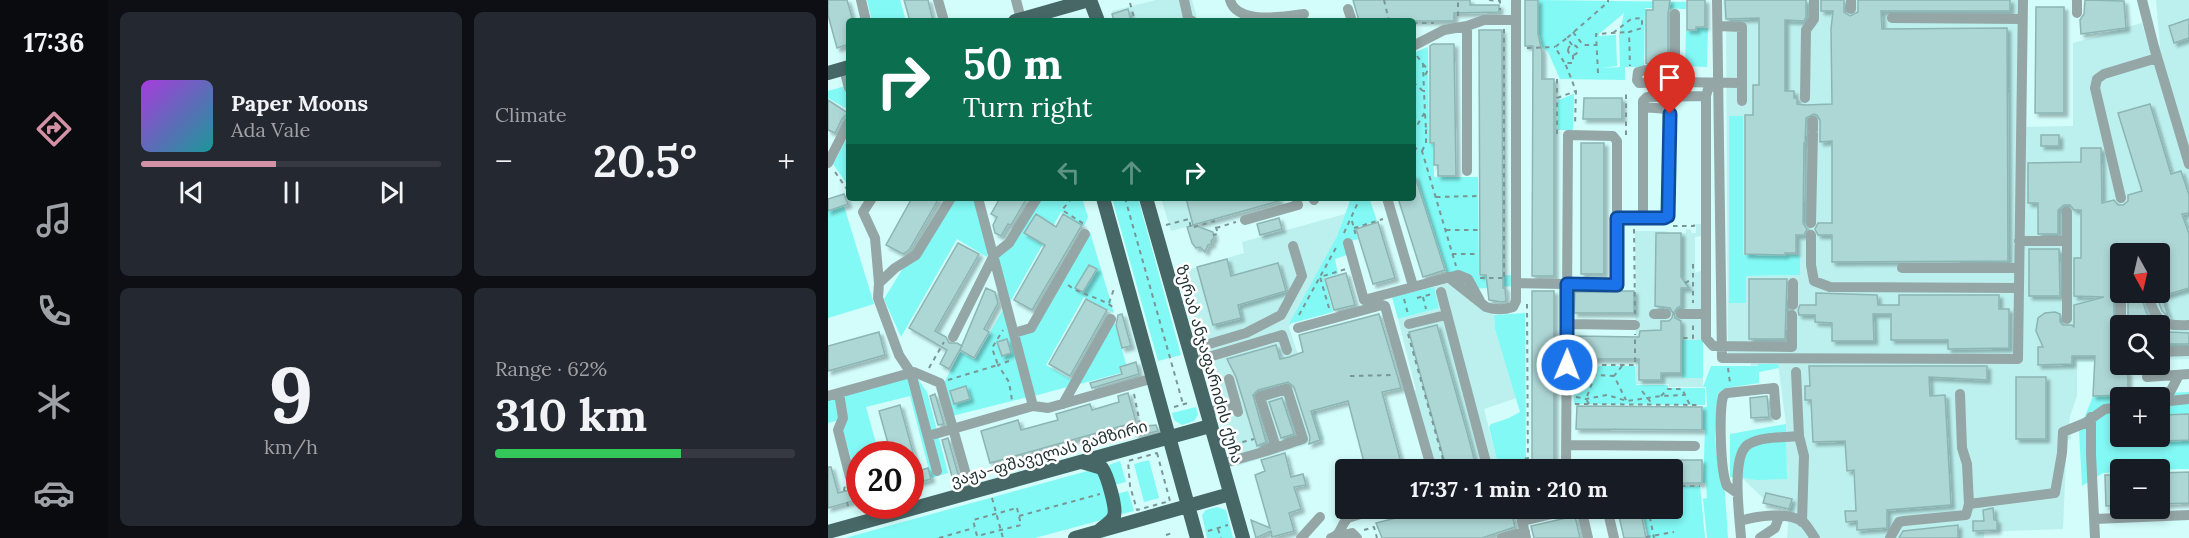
<!DOCTYPE html>
<meta charset="utf-8">
<style>
:root{--surface:#171b24;--page:#242831;--text:#f1f3f6;--muted:#9ea1a6;--line:#363941;--accent:#d391a5}
body{margin:0;font-family:Lora,"Noto Sans Georgian",serif;background:var(--page);color:var(--text);height:100vh;display:flex;flex-direction:column;font-size:22px;white-space:nowrap}
*{box-sizing:border-box;margin:0}
p{font-size:20px;color:var(--muted)}
.icon{flex:none;width:33px;height:33px;fill:none;stroke:currentColor;stroke-width:2;stroke-linecap:round;stroke-linejoin:round}
.map{position:relative;flex:1;overflow:hidden}
.sheet{display:flex;flex-direction:column;gap:12px;padding:12px;background:#0d0f14;width:720px}
.sheet>*{flex:none}
.hud{position:absolute;left:18px;top:18px;width:570px;height:183px;border-radius:6px;box-shadow:0 3px 9px #0003;background:#0b6e4f;color:#fff;overflow:hidden}
.needle{width:39px;rotate:172deg}
.buttons{position:absolute;left:1282px;top:243px;display:grid;gap:12px}
.buttons a{display:grid;place-items:center;width:60px;height:60px;border-radius:6px;background:var(--surface);box-shadow:0 3px 9px #0003;font-size:30px}
.speed{position:absolute;left:18px;top:441px;display:flex;gap:12px;font-size:30px;font-weight:700;text-align:center}
.speed>*{display:grid;place-content:center;width:78px;height:78px;border-radius:50%;background:var(--surface);box-shadow:0 3px 9px #0003;line-height:1}
.speed .limit{border:9px solid #d22;background:#fff;color:#111}
.pin{position:absolute;display:grid;place-items:center;width:51px;height:51px;color:#fff;margin:-62px -26px;border-radius:50% 50% 50% 0;rotate:-45deg;box-shadow:0 0 6px #0007}
.pin .icon{rotate:45deg}
.me{position:absolute;width:66px;margin:-33px;rotate:1deg;stroke-linejoin:round;filter:drop-shadow(0 0 4px #0008)}
.turn{display:flex;align-items:center;gap:21px;height:126px;padding:0 18px;font-size:27px}
.turn .icon{width:78px;height:78px;stroke-width:2.5}
.turn b{display:block;font-size:42px;line-height:51px}
.lanes{display:flex;align-items:center;height:57px;padding:0 18px;background:#0003;justify-content:center;gap:30px;direction:ltr}
.lanes .off{opacity:.35}
.big{font-size:45px;font-weight:700;line-height:1.1}
.sheet .widget{flex:1;display:flex;flex-direction:column;justify-content:center;gap:9px;min-width:0;padding:0 21px;border-radius:9px;background:var(--page)}
.sheet .dial{align-items:center;gap:0}
.dial b{font-size:78px;line-height:1}
.song{display:flex;align-items:center;gap:18px}
.cover{width:72px;height:72px;border-radius:9px;background:linear-gradient(135deg,hsl(280 70% 55%),hsl(180 70% 35%))}
.played{height:6px;border-radius:3px;background:linear-gradient(90deg,var(--accent) 45%,var(--line) 45%)}
.keys{display:flex;justify-content:space-around;direction:ltr}
.heat{display:flex;justify-content:space-between;align-items:center;font-size:33px;direction:ltr}
.charge{height:9px;border-radius:4px;background:linear-gradient(90deg,#34c759 62%,var(--line) 0)}
.sheet .tiles{flex:1;display:grid;gap:12px;grid-template-columns:repeat(2,1fr)}
.trip{position:absolute;left:507px;top:459px;width:348px;height:60px;border-radius:6px;background:var(--surface);box-shadow:0 3px 9px #0003;font-weight:700;line-height:60px;text-align:center}
main{display:flex;flex:1;min-height:0}
.dock{display:flex;flex-direction:column;width:108px;justify-content:space-around;align-items:center;background:#090b0e;color:var(--muted)}
.dock .icon{width:42px;height:42px}
.dock .selected{color:var(--accent)}
.dock b{font-size:27px;color:var(--text)}
.map>svg:first-child{display:block}
.built{fill:#bcf0ee;fill-rule:evenodd}
.green{fill:#82f9f5;fill-rule:evenodd}
.building{fill:#add7d5;stroke:#8cb4b3;stroke-width:1.5;filter:url(#shadow)}
.lines{fill:none;stroke-linecap:round;stroke-linejoin:round}
.path{stroke:#799695;stroke-width:2;stroke-dasharray:4.5 4.5;stroke-linecap:butt}
.minor{stroke:#95a6a6;stroke-width:10}
.major{stroke:#476766;stroke-width:14}
.route-casing{stroke:#114b97;stroke-width:15}
.route{stroke:#1a73e8;stroke-width:10}
.labels{text-anchor:middle;stroke-width:5;stroke-linejoin:round;paint-order:stroke}
.street-label{font-size:16px;fill:#233333;stroke:#fff}
</style>
<main>
<nav class="dock">
<b>17:36</b>
<svg class="icon selected" aria-label="directions" viewBox="0 0 24 24"><path d="M12 3l9 9-9 9-9-9zM9 14v-3h6M13 9l2 2-2 2"/></svg>
<svg class="icon" aria-label="music" viewBox="0 0 24 24"><path d="M9 18V5l10-2v13"/><circle cx="6" cy="18" r="3"/><circle cx="16" cy="16" r="3"/></svg>
<svg class="icon" aria-label="phone" viewBox="0 0 24 24"><path d="M5 4h4l2 5-3 2q2 4 5 5l2-3 5 2v4C11 20 4 13 5 4z"/></svg>
<svg class="icon" aria-label="climate" viewBox="0 0 24 24"><path d="M12 3v18M4 7l16 10M4 17L20 7"/></svg>
<svg class="icon" aria-label="car" viewBox="0 0 24 24"><path d="M5 17H2v-5l4-1 3-4h7l3 4 3 1v5h-3M9 17h6M6 11h13"/><circle cx="7" cy="17" r="2"/><circle cx="17" cy="17" r="2"/></svg>
</nav>
<section class="sheet">
<div class="tiles">
<div class="widget">
<div class="song"><i class="cover"></i><div><b>Paper Moons</b><p>Ada Vale</p></div></div>
<div class="played"></div>
<div class="keys"><svg class="icon" aria-label="previous" viewBox="0 0 24 24"><path d="M18 5L8 12l10 7zM5 5v14"/></svg><svg class="icon" aria-label="pause" viewBox="0 0 24 24"><path d="M8 5v14M16 5v14"/></svg><svg class="icon" aria-label="next" viewBox="0 0 24 24"><path d="M6 5l10 7-10 7zM19 5v14"/></svg></div>
</div>
<div class="widget"><p>Climate</p>
<div class="heat"><a>−</a><b class="big">20.5°</b><a>+</a></div>
</div>
<div class="widget dial"><b>9</b><p>km/h</p></div>
<div class="widget"><p>Range · 62%</p><b class="big">310 km</b><div class="charge"></div></div>
</div>
</section>
<div class="map">
<svg width="1361" height="538" viewBox="0 0 1361 538">
<defs>
<filter id="shadow"><feDropShadow dx="3.5" dy="3.5" stdDeviation="1.5" flood-color="#0004"/></filter>
</defs>
<rect width="100%" height="100%" fill="#d2fdfb"/>
<path class="built" d="M328,0h36l6,21h-84l-2,-10z
M895,0h297l-2,127 55,-1v-83l69,-20 7,25 11,-2 -4,-46h33v359l-29,1v-34h-39v35l-44,1v34l-7,20 -1,12 2,10 -3,2 -2,19 -3,70 -79,3v6h-197l2,-29 -26,-6 1,-4 -21,-20h44l-1,-55 -8,-60 -27,2 -1,-13h-22l-2,-332 -2,-1zM901,116h14v139l57,20 -54,1 -17,27zM1293,254h39v38h-39z
M333,198h127l-117,33z
M517,214l-8,22 -48,91 36,112 -88,27 -56,-194 63,-19 -2,-11z
M868,224h5v12l-6,1v36l8,-3v117h-34v-3h-33l-1,-153h31v2h20v-4l5,1v3h5z
M619,283l35,27 12,5 1,14 22,69 -33,11 15,60h-72l-21,-76 10,-3 -18,-71 41,-11 -5,-21z"/>
<path class="green" d="M39,0h33l6,21h-34z
M710,0l148,2v7l-41,-1 -1,59h-19v13l-65,-1 -12,-27 -7,-6 -3,-12zM796,13l-5,22 1,32 -19,1 16,-2 -1,-31 -17,1v-2z
M869,28h11l-1,39 -22,-1 1,-35h10z
M600,47l1,97h4l1,33h44l1,99 34,-1v11l-52,4 -10,-7 -5,-13 -33,-102v-115z
M21,85v25l-21,-12v-7z
M746,94l-1,36h-15v-30z
M901,116h14v139h57v20l-54,1v27h-17z
M21,134v53l-16,-23z
M118,198h28l15,51 -2,8 -30,-18 -56,98 -17,-38z
M204,198h50l6,19 -4,9 -23,-14 -51,90 -14,-53 9,-5z
M284,198h26l43,157 -23,6z
M523,198h24l-5,2 7,21 -22,7 3,11 -14,4 3,12 -12,4 3,15 -14,4 9,34 -44,12 48,-88z
M16,206l30,98 -46,14v-107z
M262,232l24,81 -30,-16 -38,68 28,16 -3,5 -37,10 -16,-62 14,-4z
M606,287l5,21 -41,11 -6,-22z
M176,308l24,89 -76,19 -8,-33 16,-31 15,7z
M697,313l1,156h-27l-10,-42 2,-3 18,-6 11,-6 -25,-83 -1,-14z
M286,321l14,50 -52,14z
M854,340h21v38h-21z
M930,364h20l1,4 -20,4v11l-33,5 -8,5 -3,45 3,29 7,26 3,45h-21l-4,-39 4,-1 -1,-15h-3l2,-53h-2v-23h4l-1,-20h-3l8,-21h47z
M745,366h62l1,19h32v3h37v17l-131,-1z
M74,377l16,2 9,13 21,81 -17,5 -21,-82 -44,11 13,47h-19l-2,29 -18,-63 -12,3v-24z
M1361,392v77l-68,1v2l-18,1 -21,13 -3,-55 14,-35zM1293,398h39v38h-39z
M368,407l2,8 -4,6 -12,4 -8,-5 -2,-7z
M958,424l1,55 -29,1 -28,-3v-43z
M321,460l10,38 -15,4 -10,-38z
M292,461l6,21 -12,3 -5,-20z
M263,470l8,3 11,39 -5,7 -70,19h-190z
M845,486h27l5,52h-57l-6,-29 30,-1z
M300,491l6,20 -12,3 -6,-20z
M389,507l9,3 7,28h-26l-5,-23 4,-5z"/>
<path class="building" d="M0,0h19l6,21h-4v23l-12,4 -9,-33z
M76,0h24l5,21h-23z
M525,0h117v5h29v7l-45,1v8h-95z
M697,0h13v34l4,18v27h12v197h-22l1,-230h-8z
M825,0h17l-2,14v61h-17l2,-7 -7,-5v-53h7z
M859,0h18v27h-9v3h-9z
M897,0h81v17l-2,4 -19,-1v71h9v7h3v6l8,1 27,-1 -1,-75 2,-18h-12v-11h23v12l6,4 8,-4v-12h152v11h-129l1,18 125,-1 1,233 -176,1v-27h-14l-3,-6 3,-6h14v-82l-12,1v-22l-3,-5 -3,-1 -8,4 -1,25h-1l-1,80 4,6 -3,6h-8v18h-11v2l-40,-1v-139h8v-30h6v-67l-33,1z
M1257,0l39,1 2,27 -45,6 -1,-14 4,-6z
M1208,7h28v106h-29z
M300,9l3,12h-17l-2,-7z
M1361,19v19l-15,5 -5,-17z
M651,30h23l1,258h2l1,13 -4,1 -13,-2 -3,-25h-6z
M605,44h21l2,132h-18v-11h-4v-22h-4v-97z
M756,98h38v21h-39z
M0,100l20,13 -6,6 -7,14 -7,-3z
M1322,104l21,70 10,-3 8,24v18l-7,1 7,20v54l-27,8 6,20 -6,-5 -7,-19h5v-38h-39v11l-4,1 -3,6v54l3,6 4,1v31h2v8h5v23l-35,1 2,-40h-23v8l-34,1v-18h5l-7,-16 2,-13 7,-5 10,-1 5,2v8l3,3h9l2,2v-22l30,-8 -30,-1v-38h7v-48h-7l-4,-5h-6l-6,5v24h-20v-31h-10v-40l53,-1v-14h20l1,55 12,-3 4,5h5l5,-4v-6l14,-4 -24,-78z
M1213,135h18v11h-18z
M753,143h23v131h-23z
M585,176h2l30,94 -22,7 -25,-79h15z
M16,194l4,10 -20,7v-12z
M84,198h27l-30,52 -6,4 -17,-9z
M172,198h27l-16,27 -3,-1 -7,12 -6,-3 -2,-8 4,-8 -6,-3z
M358,198h93v3l-86,24z
M208,214l20,13 7,-13 19,11 -50,85 -18,-10 31,-55 -21,-12z
M451,218l3,11 -22,6 -3,-11z
M550,222l17,56 -22,6 -17,-55z
M366,225l19,7 1,6 -3,3 1,3 -4,1 -3,7 -5,-5 -4,1 -4,-5 -5,-16z
M828,233h25v44l8,11h-8v18l-4,2 -3,5 1,5 6,3v52h-20v7h-22v-21h-65v-23l65,1 1,-6 21,-1v-9h8l3,-3 1,-5 -3,-5 -15,-2z
M130,243l21,11 -44,77 11,6 3,6h8l5,3 -13,23 -9,-5 7,-14 -38,-22z
M1201,249h30l1,47h-31z
M399,259l4,17 47,-13 8,28 -48,14 3,13 -28,7 -16,-58z
M261,265l8,4 -14,23 -8,-4z
M518,273l9,32 -21,5 -9,-31z
M921,279h38l-2,60h-36z
M158,288l9,4 3,11 -14,26 5,3 -15,26 -14,-8z
M704,291h22v179h-22z
M794,291h12v22h-60l1,-21h42z
M1300,292h12l6,20 9,14h-27z
M988,293l61,2 1,10h21v-10h100v14h10v39l-61,1v-9h-57v-26h-18l1,27h-42v-18l-17,-1v-7h-16l-1,-5 2,-5h16z
M258,299l21,11 -37,66 -21,-12z
M294,314l9,32 -9,2 -6,-23 2,-10z
M551,314l22,74 -19,4 21,78h-37l-18,-69 -37,10 9,29 -11,4 1,-7 -16,-50 -6,-5 -30,8 -5,5 13,47 -9,4 -21,-69 -9,-18 49,-14 4,14 9,-2 14,-5 -4,-17z
M609,325l30,107 10,38h-30l-23,-82 -15,-56z
M1332,329l10,3 19,1v11h-29z
M51,332l6,23 -57,16v-25z
M179,339l4,14 -9,3 -5,-14z
M308,362l3,12 -47,14 -2,-5 32,-9 -2,-7z
M981,366h178v14l-58,-3 1,19 15,-1 6,110 -64,5v18l-30,2v-9l-11,1 -1,-11h11l-2,-41 -7,1 -2,-30 -32,1 -2,-42h-6v-14h5z
M1188,377h30v62h-30z
M138,386l4,13 -16,5 -4,-13z
M300,393l8,29 -146,41 -9,-32 37,-11 3,10 37,-10 -2,-6 34,-10 2,6 27,-8 -1,-6z
M107,394l9,30 -6,1 -8,-29z
M939,396l2,21 -18,1 -1,-20z
M454,398l12,36 -13,4 -12,-36z
M72,405l18,66 10,-3 3,11 -21,6v-31h-19l-12,-43z
M749,406l125,1v23l-126,-1z
M1361,414v26l-26,1 -1,-26z
M328,425l2,6 -22,5 -2,-9z
M120,438l11,40 -6,2 -11,-40z
M457,453l6,24 12,-3 3,11 -12,2 7,22 -12,4 5,18 -22,6 -1,-6 -15,7 -5,-18 19,8 -15,-53 10,-4 -4,-11z
M749,460h125v23h-30v-13h-95z
M0,467h3l7,26 22,-6v12l-32,9z
M1361,472v31l-29,1v-31z
M1277,475h16v30l-15,1z
M938,493l26,6 -3,10 -26,-6z
M607,508h72l4,2 4,17 -33,11h-100l-6,-15z
M789,508h23l6,30h-22z
M1165,508l1,12h3v10l-24,1v-10h11l-1,-11z
M747,516l5,22h-46l-3,-12z
M1130,525v13h-59l4,-7z"/>
<g class="lines">
<path class="path" d="M556,0l5,21
M661,0l11,1v9
M302,3l5,18
M630,16v-16
M585,23h21
M676,29v249
M745,32l10,13h13
M785,33l18,-14 11,-1v10l-13,4 1,34
M740 50a5 5 0 1 1 10 0a5 5 0 1 1-10 0Z
M744,45l-5,-7 41,-36v-2
M699,48l28,-1
M745,55v8h-8l11,28 -1,34
M589,56l6,8 1,28
M736,62l-9,-15 12,-9
M595,64l5,6 -4,7
M770,73l-2,-39 33,-2
M729,79v19
M585,82l11,10 1,20 -12,20
M585,114l6,8
M597,114l1,15 2,1
M729,134v-36l19,-7
M798,135v-41h4
M585,147l9,4 34,115
M594,151l4,-8v-14
M7,172l14,20
M608,197l43,-1
M244,198l-10,12 22,14
M297,198l58,206
M524,221l4,15
M338,225l23,-6 2,9 23,-7 4,13 -5,1
M845,226h21l2,-5
M388,228l20,-6
M526,228l29,-9
M806,229l1,85
M618,230h34
M516,233l16,-35
M624,254h26
M865,264v39
M652,278h24
M857,283l7,-4
M240,285c14,11 34,12 47,24
M595,297l3,12
M589,298l15,-4
M576,299l4,15
M281,303l6,-17
M699,304l1,166
M501,308l-9,-31 26,-8
M471,315l39,-71
M580,334l38,136
M855,338h10v-14
M181,361l-11,4 11,17 3,18
M747,365h60v-31
M760,365l7,10 19,1
M794,366l-8,10 12,24
M101,368l15,-26
M900,368l2,15
M749,373l10,-6
M522,376l45,-1
M120,380l50,-15 -6,-17 11,-18
M814,391l11,14
M306,394l6,30
M833,396l7,-7h14l8,16
M748,397l10,2 21,-4 20,6 34,-5 23,-1
M747,404l126,1
M761,404l-3,-5 9,-24
M346,407l17,-5
M305,432h2
M404,434l3,10 19,-5
M329,453l13,48 -33,9 -7,-24 -2,-25z
M690,468l10,-12
M681,470l18,-3
M844,486h28
M16,491l1,-7
M164,498l11,40
M19,502l2,8
M189,508l4,17 -44,11 -4,-16z
M820,508l6,30
M813,515l29,-6
M191,516l81,-22
M390,529l3,9
M536,530l10,-3 3,11
M380,531l20,-6
M338,535l6,-2
M818,537l28,-5
M111,538l35,-10"/>
<path class="minor" d="M33,0l5,21
M110,0l6,21
M188,0l5,19
M356,0l4,18 4,3
M402,0c7,25 54,17 74,14
M889,0l5,358 296,1 5,-359
M1023,0v9
M1249,0v13
M1314,0l12,47 35,117
M520,9l4,12
M1064,18l130,1
M585,46l31,-16 23,-4
M16,69l5,19
M818,70l-8,2 -1,8 2,3 36,-1v-68
M847,82l67,1v-56l-24,-1
M890,82l-10,7 -2,7v242l7,8 79,1v-32
M977,98l1,-68 8,-11v-19
M914,101v-18
M815,107v-6l4,-4 59,-1
M985,130v-9
M0,163l21,-41
M639,171v-145l17,-6h32
M44,198l-9,14 12,26 4,45 -1,15 21,57 12,18 26,98
M485,198l1,2
M559,198l26,88
M1293,198l-26,-110 2,-9 7,-5 53,-16
M1239,212v107
M789,218h47l4,-2 2,-102 -3,-5 -24,-2v105l-5,6
M417,220l53,-15 -2,-7
M983,223l2,-89
M983,235v30l3,16 16,6 189,1
M1191,241h48
M520,243l16,57 94,-25 10,4 12,22
M1074,268h117
M1293,272v54
M620,277l38,30c9,3 18,3 27,0l3,-6v-301
M51,283l16,-15 21,-13 35,-57
M688,283l101,2v-144l-4,-5 -45,-1c-1,111 -1,223 -2,335
M613,292l47,178
M1319,292c9,27 11,35 42,33
M965,305v-22
M826,314h12
M853,314h25
M581,324l37,-9
M739,324l68,1
M470,328l84,-23 3,1 47,164
M186,333l17,-5 54,-94
M125,337l41,-82 15,-12 28,-45
M361,350l57,-17 35,-18 21,-39 -9,-30
M1332,352l29,-1
M364,362l90,-27 5,15
M968,372l3,64 5,20 -2,66
M1319,377l42,-3
M401,379l7,25
M11,393l4,25 -5,12 12,47
M0,396l86,-24 26,11 31,109
M1332,401l9,-7 10,-19
M1332,402l29,-3
M235,404l48,-85
M205,406l15,2 106,-30
M378,413l30,-9 2,8
M1263,417v37l4,84
M100,436l105,-30 -55,-208
M738,445l129,1
M393,464l42,-12c13,-4 27,-9 40,-13l-16,-50 -27,8 15,47 -7,6
M909,493l-10,-7c-7,-16 -8,-73 -4,-90l4,-3 47,-5 2,27
M1141,504l86,-11 7,-40 1,-21 22,-9 20,-14 16,-2
M753,508l7,30
M779,508l7,30
M1267,519l94,-4
M912,521c16,-5 48,-10 63,1 5,4 8,11 12,16
M508,537l16,-4 5,5
M473,538l19,-21
M503,538c11,-3 9,-13 17,-20l31,-10
M674,538l23,-6
M698,538l-4,-17 55,-13
M913,538c-1,-19 -11,-84 8,-94 14,-8 34,-6 50,-8
M932,538l15,-10 4,-11
M1062,538l9,-16 5,-1 62,-6 3,-11 -2,-40 -5,-16 -2,-54"/>
<path class="major" d="M262,0l8,21
M187,21l74,-21
M0,73l21,-6
M275,198l94,340
M318,198l97,340
M254,462l20,6c5,7 15,40 12,48 -2,6 -10,10 -14,14
M0,532l382,-106
M247,538l155,-44"/>
</g>
<g class="lines">
<g class="route-casing">
<path id="route" d="M739,365v-81l50,1v-67h47l4,-2 2,-102"/>
</g>
<use href="#route" class="route"/>
</g>
<g class="labels">
<g class="street-label">
<text transform="translate(382 364) rotate(74)" y="6">ზურაბ ანჯაფარიძის ქუჩა</text>
<text transform="translate(221 453) rotate(-16)" y="6">ვაჟა-ფშაველას გამზირი</text>
</g>
</g>
</svg>
<div class="buttons">
<a><svg class="needle" viewBox="-14 -14 28 28"><path d="M0-13l5 13h-10z" fill="#e53935"/><path d="M0 13l5-13h-10z" fill="#9ea1a6"/></svg></a>
<a><svg class="icon" aria-label="search" viewBox="0 0 24 24"><circle cx="10" cy="10" r="6"/><path d="M15 15l6 6"/></svg></a>
<a>+</a>
<a>−</a>
</div>
<div class="speed"><div class="limit">20</div></div>
<div class="pin" style="left:842px;top:114px;background:#d93025"><svg class="icon" aria-label="arrive" viewBox="0 0 24 24"><path d="M6 21V4h12l-3 4 3 4H6"/></svg></div>
<svg class="me" style="left:739px;top:365px" viewBox="-20 -20 40 40"><circle r="17" fill="#1a73e8" stroke="#fff" stroke-width="3"/><path d="M0-11L8 9 0 5-8 9z" fill="#fff"/></svg>
<div class="trip">17:37 · 1 min · 210 m</div>
<div class="hud">
<div class="turn"><svg class="icon" aria-label="right" viewBox="0 0 24 24"><path d="M7 20v-9h11M14 6l5 5-5 5"/></svg><div><b>50 m</b>Turn right</div></div>
<div class="lanes"><svg class="icon off" aria-label="left" viewBox="0 0 24 24"><path d="M17 20v-9H6M10 6l-5 5 5 5"/></svg><svg class="icon off" aria-label="ahead" viewBox="0 0 24 24"><path d="M12 20V5M6 11l6-6 6 6"/></svg><svg class="icon" aria-label="right" viewBox="0 0 24 24"><path d="M7 20v-9h11M14 6l5 5-5 5"/></svg></div>
</div>
</div>
</main>
